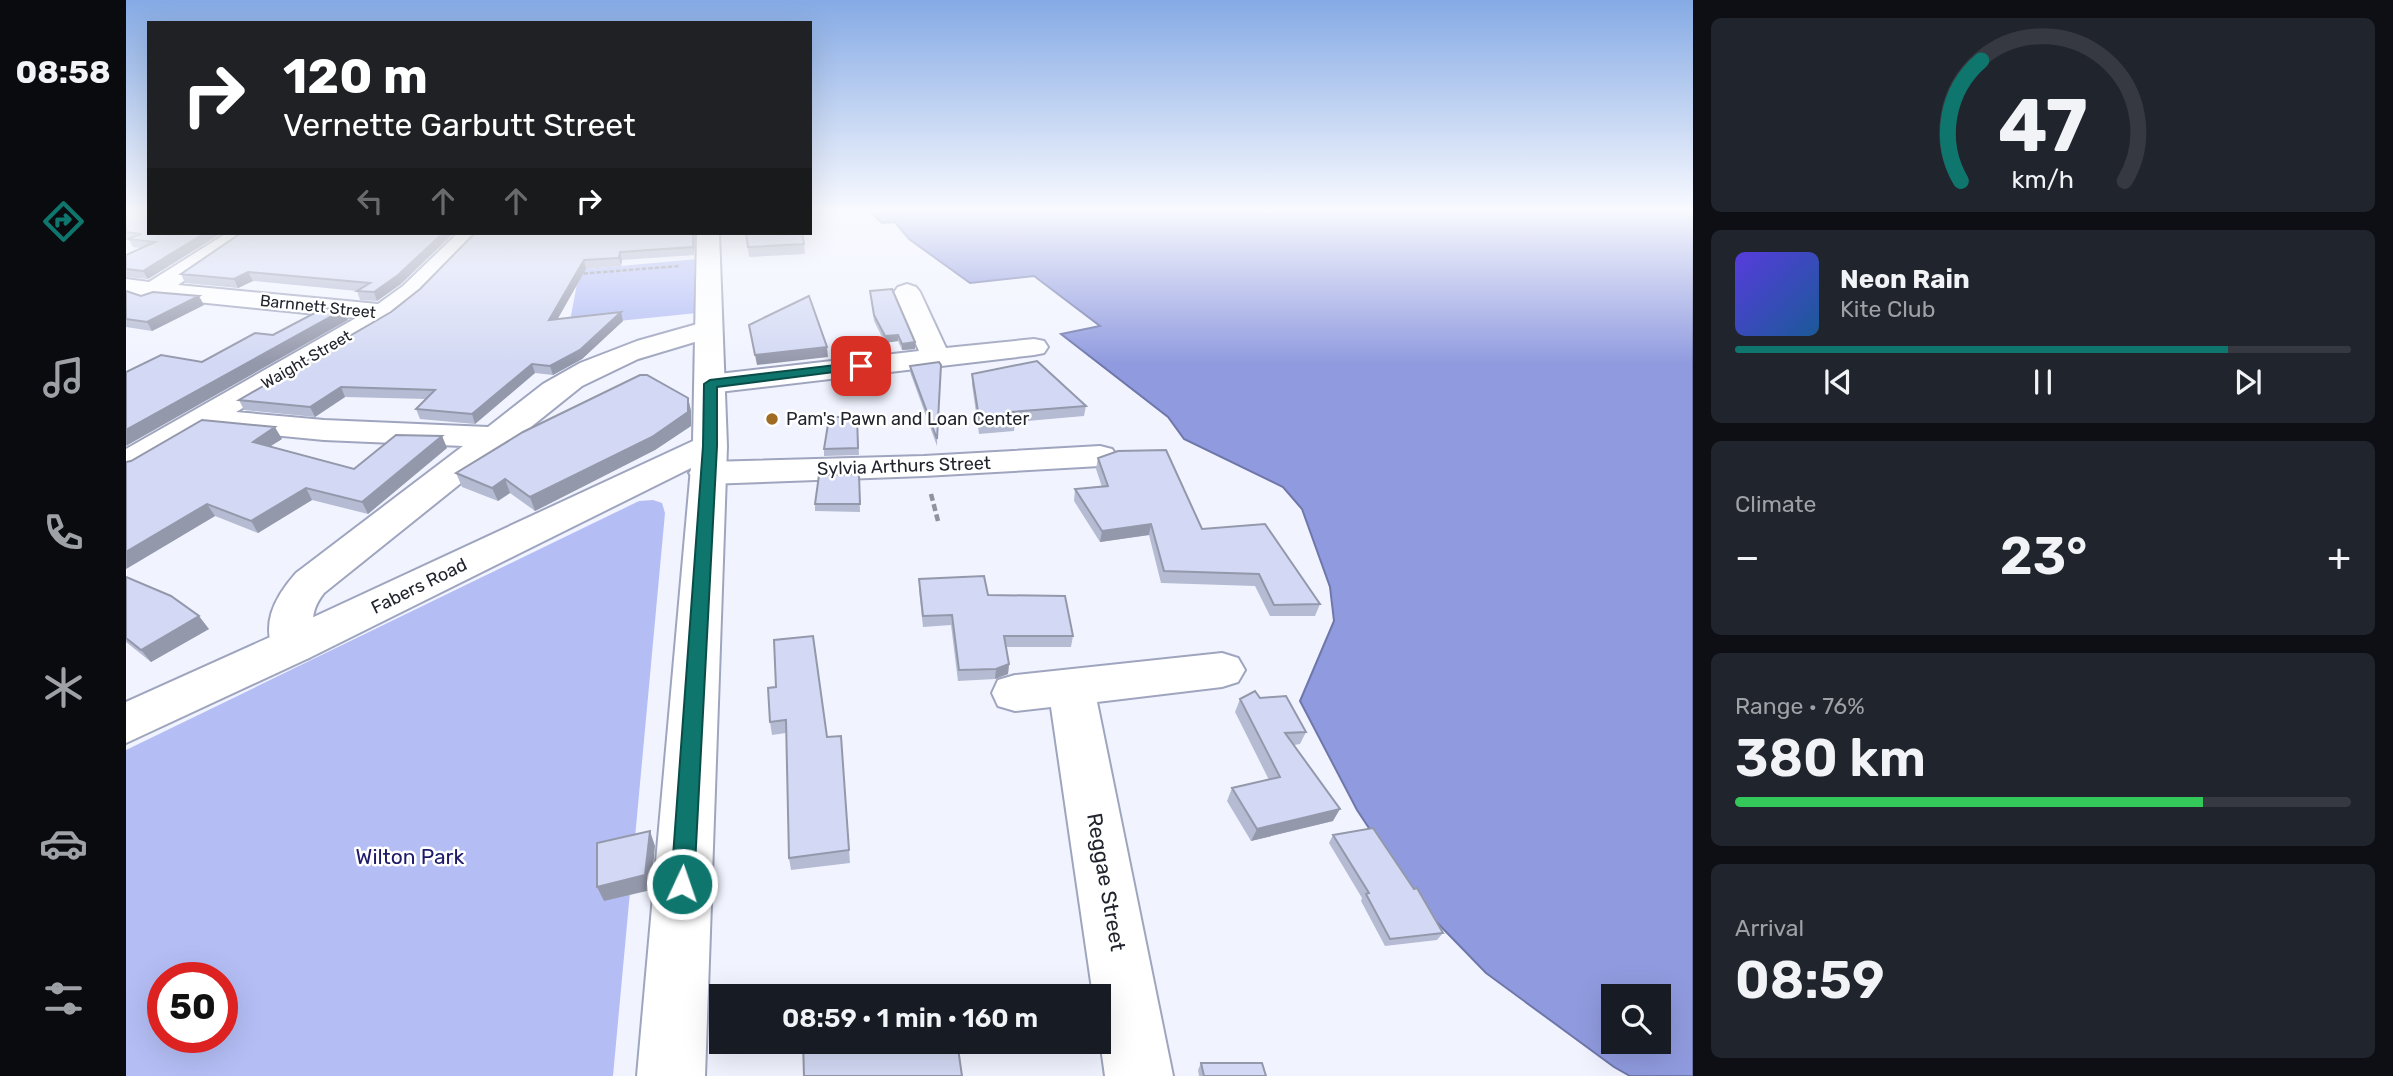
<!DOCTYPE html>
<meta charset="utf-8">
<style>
:root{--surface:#171b24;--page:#20242c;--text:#f1f3f6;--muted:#9ea1a6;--line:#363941;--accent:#0f766e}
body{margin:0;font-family:Rubik,sans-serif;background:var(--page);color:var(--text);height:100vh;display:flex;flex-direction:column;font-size:26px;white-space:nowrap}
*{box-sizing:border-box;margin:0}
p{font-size:23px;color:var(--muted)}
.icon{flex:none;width:38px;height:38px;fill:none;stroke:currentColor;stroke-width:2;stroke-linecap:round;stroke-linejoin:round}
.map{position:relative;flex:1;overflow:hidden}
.panel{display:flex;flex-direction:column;gap:18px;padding:18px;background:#0d0f14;width:700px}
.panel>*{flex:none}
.top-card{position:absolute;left:21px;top:21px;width:665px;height:214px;border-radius:0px;box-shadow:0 7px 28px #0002;background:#202124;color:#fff;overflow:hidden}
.controls{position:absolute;left:1475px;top:984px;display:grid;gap:14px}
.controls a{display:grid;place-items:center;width:70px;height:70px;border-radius:0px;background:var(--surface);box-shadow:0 7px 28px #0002;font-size:35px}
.speed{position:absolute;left:21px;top:962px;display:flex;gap:14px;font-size:35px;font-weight:700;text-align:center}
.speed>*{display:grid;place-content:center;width:91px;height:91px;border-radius:50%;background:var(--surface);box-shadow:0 7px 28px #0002;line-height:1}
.speed .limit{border:10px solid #d22;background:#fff;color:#111}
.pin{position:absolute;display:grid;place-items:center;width:60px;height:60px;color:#fff;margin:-30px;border-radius:14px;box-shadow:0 4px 10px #0006}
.me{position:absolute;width:77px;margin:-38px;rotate:3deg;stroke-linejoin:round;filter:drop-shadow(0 0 5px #0008)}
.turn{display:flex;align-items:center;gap:24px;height:147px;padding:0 21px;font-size:32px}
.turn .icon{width:91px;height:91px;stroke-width:2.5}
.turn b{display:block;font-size:49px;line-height:60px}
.lanes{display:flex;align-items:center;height:66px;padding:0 21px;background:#0003;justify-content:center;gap:35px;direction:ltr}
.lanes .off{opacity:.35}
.big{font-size:52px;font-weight:600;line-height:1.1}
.panel .card{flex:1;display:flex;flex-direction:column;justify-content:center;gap:10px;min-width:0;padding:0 24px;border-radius:10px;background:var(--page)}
.panel .dial{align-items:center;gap:0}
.dial svg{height:182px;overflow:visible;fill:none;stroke:var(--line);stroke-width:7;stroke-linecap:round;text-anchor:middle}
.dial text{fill:var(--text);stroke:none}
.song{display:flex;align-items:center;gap:21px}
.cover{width:84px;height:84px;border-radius:10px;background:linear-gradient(135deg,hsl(250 70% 55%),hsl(210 70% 35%))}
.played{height:7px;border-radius:4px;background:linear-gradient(90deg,var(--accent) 80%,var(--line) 80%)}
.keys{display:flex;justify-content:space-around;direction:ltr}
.heat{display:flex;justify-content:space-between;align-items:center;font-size:38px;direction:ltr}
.charge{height:10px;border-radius:5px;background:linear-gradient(90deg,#34c759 76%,var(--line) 0)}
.trip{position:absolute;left:583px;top:984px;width:402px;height:70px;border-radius:0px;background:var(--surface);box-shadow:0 7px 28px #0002;font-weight:600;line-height:70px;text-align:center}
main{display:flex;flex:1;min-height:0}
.tab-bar{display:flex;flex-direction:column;width:126px;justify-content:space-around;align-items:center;background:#090b0e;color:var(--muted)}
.tab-bar .icon{width:49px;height:49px}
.tab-bar .current{color:var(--accent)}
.tab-bar b{font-size:32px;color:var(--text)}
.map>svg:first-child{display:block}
.green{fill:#b4bef5;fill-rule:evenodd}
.water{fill:#909bdf;stroke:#6f77aa;stroke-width:2;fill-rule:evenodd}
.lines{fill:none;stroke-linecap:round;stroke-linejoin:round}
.minor-casing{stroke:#9fa5be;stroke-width:4}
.major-casing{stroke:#9fa5be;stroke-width:4}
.path-far1{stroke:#90939d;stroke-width:2.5;stroke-dasharray:4.5 2;stroke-linecap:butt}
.path{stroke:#90939d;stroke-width:4.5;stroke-dasharray:7 3.5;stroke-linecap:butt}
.minor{fill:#fff;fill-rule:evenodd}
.major{fill:#fff;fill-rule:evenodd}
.wall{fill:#b5bbd2}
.shaded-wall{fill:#9498ab}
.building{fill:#d3d9f4;stroke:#9498ab;stroke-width:2}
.route{fill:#0f766e;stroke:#0a4d48;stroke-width:2}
.poi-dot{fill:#a06c24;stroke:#fff;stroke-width:2.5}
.labels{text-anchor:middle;stroke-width:5;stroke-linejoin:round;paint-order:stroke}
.far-street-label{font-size:16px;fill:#22242e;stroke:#fff}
.poi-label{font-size:18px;fill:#22242e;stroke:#fff;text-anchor:start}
.street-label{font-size:18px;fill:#22242e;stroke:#fff}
.near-park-label{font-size:21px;fill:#1e1b69;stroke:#fff}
.near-street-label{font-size:21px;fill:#22242e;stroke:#fff}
</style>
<main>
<nav class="tab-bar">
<b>08:58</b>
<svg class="icon current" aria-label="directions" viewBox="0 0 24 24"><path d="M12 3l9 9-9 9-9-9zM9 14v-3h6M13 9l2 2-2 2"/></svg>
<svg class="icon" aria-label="music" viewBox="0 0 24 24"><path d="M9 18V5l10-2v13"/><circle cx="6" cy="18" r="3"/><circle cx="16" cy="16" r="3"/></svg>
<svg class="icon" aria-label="phone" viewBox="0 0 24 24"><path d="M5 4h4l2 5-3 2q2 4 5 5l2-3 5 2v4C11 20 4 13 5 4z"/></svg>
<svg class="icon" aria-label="climate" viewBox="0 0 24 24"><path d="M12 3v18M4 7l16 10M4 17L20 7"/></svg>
<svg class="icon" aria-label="car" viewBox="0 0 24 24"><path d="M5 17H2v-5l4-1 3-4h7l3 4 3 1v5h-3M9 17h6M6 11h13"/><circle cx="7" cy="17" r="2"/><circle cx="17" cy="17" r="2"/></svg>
<svg class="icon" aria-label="filters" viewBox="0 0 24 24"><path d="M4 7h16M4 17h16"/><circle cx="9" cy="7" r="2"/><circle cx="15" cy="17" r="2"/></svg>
</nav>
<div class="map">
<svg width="1567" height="1076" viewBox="0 0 1567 1076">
<rect width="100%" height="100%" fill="#f1f4ff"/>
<path class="green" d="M572,259l-1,54 -128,13 10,-53 7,-4z
M527,500l9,3 3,10 -52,563h-487v-326l513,-249zM37,978h59v60h-59z"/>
<path class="water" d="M744,212h823v864h-63l-16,-9 -128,-94 -66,-68 -63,-95 -57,-109 34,-80 -4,-34 -28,-78 -19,-22 -99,-48 -16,-22 -107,-83 39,-8 -66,-50 -64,7 -61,-44 -14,-17 -13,1zM1488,996h45v45h-45z"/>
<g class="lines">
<g class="minor-casing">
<path id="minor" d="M101,233h26l-75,52 200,19 25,-18 55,-53h23l-60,63 -28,23 -157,93 88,8 164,7 55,-43 37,-21 57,-22 71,-20 10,2 4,6 -4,6 -80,24 -56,27 -258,207c-22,28 -2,40 -15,65l-16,4 -16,-4c-18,-32 -3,-60 19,-85l167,-127 -139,-6 -116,-11 -70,41 -12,3v-24l230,-131 -198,-20 -11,4 -21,-7v-16l23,3z
M781,284l9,3 4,5 26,56 88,-9 10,2 4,6 -4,6 -10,2 -324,38 -11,-3 -4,-6 4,-6 11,-3 209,-24 -25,-59 4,-5z
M974,446l12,3 5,7 -5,7 -12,3 -176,10 -217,8 -12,-4 -6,-7 6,-7 12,-4 217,-6z
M1096,653l16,5 7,12 -7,12 -16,5 -125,15 76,374h-68l-6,-43v-37h-6l-42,-289 -36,4 -17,-5 -6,-13 6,-13 17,-5z"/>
</g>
<g class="major-casing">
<path id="major" d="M571,233h22l8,213 -22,630h-68l54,-608 -382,190 -183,85v-41l151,-68 416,-193z"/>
</g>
<path class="path-far1" d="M451,274l103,-8"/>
<path class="path" d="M805,494l7,27"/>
<use href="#minor" class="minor"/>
<use href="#major" class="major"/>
</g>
<path class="wall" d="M0,212l96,21 -74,46 -22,-2v-22l16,-7 -9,-1 -4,-7h-3z
M115,233l160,51 -24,17 -17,-1 -3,-9 -104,-10 -15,7 -53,-5 -4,-9z
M349,233h220l-1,22 -72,5 -1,6 -35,3 -29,50 66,2 -41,38 -29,16 -18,-2 -60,51 -55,-5 -4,-10 10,-10 -81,-2 -30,20 -71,-7 -5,-10 152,-88 29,-23z
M620,233l58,11 1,10 -56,3z
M0,291l15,5 63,9 -52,26 -26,-4z
M744,291l45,51v7l-13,1 -4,-9 -13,2 -11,-22z
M813,362l-2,84 -27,-74v-6z
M846,374l114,32 -2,10 -69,6 -1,9 -35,3 -7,-50z
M562,398l3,13v15l-36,24 -120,61 -25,-18 -12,8 -36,-14 -6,-14z
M731,415l2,40 -35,1v-7z
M316,436l5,12 -79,66 -56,-14 -54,33 -43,-17 -89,53v-107l156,-23 -12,7 84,23z
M972,458l104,71 118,75 -5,12h-45l-15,-30 -94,-3 -12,-48 -49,7 -26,-41 1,-12 27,-2 -6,-18z
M733,474l1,38 -45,-1v-7z
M0,577l83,52 -58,33 -25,-20z
M793,579l69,16 85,41 -2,11h-65l3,17 -1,10 -13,5 -37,2 -7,-56 -28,2 -4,-37z
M642,688l59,49 14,-1 9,127 -59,7 -2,-12 -3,-125 -14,2 -2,-13z
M1134,698l46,34 -6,12 -6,1 39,76 -82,20 -24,-40 5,-13 37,-8 -34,-68 5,-13z
M1207,835l110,98 -6,7 -52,6 -24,-45 1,-3 -33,-55z
M1075,1063l65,13h-67l-1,-6z"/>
<path class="shaded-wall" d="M79,233h17l-74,46 -5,-8z
M317,233h11l-53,51 -24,17 -3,-9z
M567,233h2l-1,22 -1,-8z
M494,252l2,8 -1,6 -2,-8z
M458,260l2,9 -34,60 -3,-9z
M122,272l5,9 -15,7 -4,-9z
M73,296l5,9 -52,26 -5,-9z
M217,310l5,10 -222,126v-16z
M495,312l2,9 -41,38 -29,16 -3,-9z
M772,335v6l-13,2v-7z
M789,342v7l-13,1v-6z
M701,347l1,10 -71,8 -2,-10z
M406,364l3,9 -60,51 -3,-10z
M215,387l4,10 -30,20 -5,-10z
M562,398l3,13v15l-36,24 -120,61 -5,-14z
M149,427l7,12 -22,14 -7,-11z
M316,436l5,12 -79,66 -6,-12z
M379,479l5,14 -12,8 -6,-13z
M180,488l6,12 -54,33 -7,-12z
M81,504l8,12 -89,53v-17z
M1025,524l-2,11 -49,7 2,-11z
M73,616l10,13 -58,33 -10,-12z
M883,664l-1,10 -13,5 1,-10z
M1214,809l-7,12 -82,20 6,-12z
M524,831l5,15 -4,44 -47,11 -7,-14z"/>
<path class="building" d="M0,212h23v21h56l-62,38 -17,-2v-14l29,-13 -27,-3 13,-5 -15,-2z
M115,233h202l-45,42 -24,17 -17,-1 13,-8 -122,-11 -14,7 -53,-5z
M349,233h218v14l-73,5 -1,6 -35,2 -35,60 72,-8 -41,38 -30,16 -18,-2 -60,50 -56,-5 19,-19 -94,-3 -31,20 -71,-7 152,-88 29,-23z
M620,233h56l2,11 -56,3z
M766,289l23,53 -13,2 -4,-9 -13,1 -11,-21 -4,-24z
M0,291l15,5 12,-4 46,4 -52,26 -21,-3z
M683,296l18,51 -72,8 -6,-30z
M198,308l19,2 -217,120v-58l35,-17 41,7 53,-29 18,2z
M911,361l49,45 -75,6 4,9 -35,3 -8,-50z
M813,362l2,3 -4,74 -27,-73z
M514,375h7l41,23v14l-36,25 -122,60 -25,-18 -13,9 -36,-15 67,-41z
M731,415l1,33 -34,1 5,-31z
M76,420l73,7 -22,15 101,27 42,-34 46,1 -80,66 -56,-14 -55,33 -44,-17 -81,48v-90l5,-1z
M1040,450l36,79 63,-5 55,80 -46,1 -15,-31 -95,-3 -13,-47 -49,7 -27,-42 33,-3 -10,-28 20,-7z
M733,474l1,30h-45l4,-29z
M858,576l4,19 77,1 8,40h-69l5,28 -13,5 -37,1 -7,-55 -29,1 -4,-37z
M0,577l45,19 28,20 -58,34 -15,-12z
M687,636l14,101 14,-1 8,114 -60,8 -3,-138 -16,2 -2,-34 8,-1 -2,-47z
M1129,691l5,7 26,-2 20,36 -21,1 55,76 -83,20 -25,-41 48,-11 -40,-78z
M1247,828l41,61 3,-1 26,45 -53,6 -24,-45 3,-1 -36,-58z
M524,831l-5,44 -48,12v-44z
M677,1041h154l5,35h-158z
M1075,1063h61l4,13h-62z"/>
<linearGradient id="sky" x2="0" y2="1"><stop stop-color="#85aae4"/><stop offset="0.58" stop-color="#f9faff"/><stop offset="1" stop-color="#f9faff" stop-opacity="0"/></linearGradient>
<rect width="1567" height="363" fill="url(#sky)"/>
<path class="route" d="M735,362l6,4 -2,2 -148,19v59l-23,438 -3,8 -9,3 -8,-3 -3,-8 32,-438 1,-62 6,-4z"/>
<circle class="poi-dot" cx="646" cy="419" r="7"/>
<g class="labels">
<g class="far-street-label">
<text transform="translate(192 306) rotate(6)" y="6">Barnnett Street</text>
<text transform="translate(180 359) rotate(-30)" y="6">Waight Street</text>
</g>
<g class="poi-label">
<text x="660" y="425">Pam's Pawn and Loan Center</text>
</g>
<g class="street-label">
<text transform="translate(778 466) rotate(-2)" y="6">Sylvia Arthurs Street</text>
<text transform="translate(293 586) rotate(-26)" y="6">Fabers Road</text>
</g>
<g class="near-park-label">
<text x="284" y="864">Wilton Park</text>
</g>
<g class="near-street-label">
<text transform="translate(980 882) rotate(80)" y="7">Reggae Street</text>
</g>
</g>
</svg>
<div class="controls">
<a><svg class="icon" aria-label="search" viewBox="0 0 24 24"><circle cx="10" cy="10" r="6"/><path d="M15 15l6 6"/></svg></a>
</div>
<div class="speed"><div class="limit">50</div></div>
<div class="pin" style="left:735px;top:366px;background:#d93025"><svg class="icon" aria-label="arrive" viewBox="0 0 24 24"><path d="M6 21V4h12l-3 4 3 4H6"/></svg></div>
<svg class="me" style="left:556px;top:884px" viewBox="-20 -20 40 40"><circle r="17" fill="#0f766e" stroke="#fff" stroke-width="3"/><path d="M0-11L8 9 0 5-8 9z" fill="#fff"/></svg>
<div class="trip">08:59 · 1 min · 160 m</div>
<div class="top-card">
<div class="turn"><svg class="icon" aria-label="right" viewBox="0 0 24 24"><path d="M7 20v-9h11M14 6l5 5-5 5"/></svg><div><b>120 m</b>Vernette Garbutt Street</div></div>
<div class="lanes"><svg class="icon off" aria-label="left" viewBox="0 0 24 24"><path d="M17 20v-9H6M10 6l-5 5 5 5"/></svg><svg class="icon off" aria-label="ahead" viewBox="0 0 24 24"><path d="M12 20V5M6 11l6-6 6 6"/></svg><svg class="icon off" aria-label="ahead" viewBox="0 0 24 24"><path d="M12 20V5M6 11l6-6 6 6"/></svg><svg class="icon" aria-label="right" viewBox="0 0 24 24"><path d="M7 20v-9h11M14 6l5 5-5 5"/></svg></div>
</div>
</div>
<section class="panel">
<div class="card dial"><svg viewBox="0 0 100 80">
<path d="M14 69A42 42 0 1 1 86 69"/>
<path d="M14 69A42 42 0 0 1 23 16" stroke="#0f766e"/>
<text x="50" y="56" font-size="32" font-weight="700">47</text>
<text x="50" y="72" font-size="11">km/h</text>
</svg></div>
<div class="card">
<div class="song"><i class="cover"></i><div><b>Neon Rain</b><p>Kite Club</p></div></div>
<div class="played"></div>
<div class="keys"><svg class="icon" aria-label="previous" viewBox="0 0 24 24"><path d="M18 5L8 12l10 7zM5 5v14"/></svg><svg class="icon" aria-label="pause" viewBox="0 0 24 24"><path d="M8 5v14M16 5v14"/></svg><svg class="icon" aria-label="next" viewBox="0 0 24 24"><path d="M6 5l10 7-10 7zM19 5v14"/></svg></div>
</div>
<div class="card"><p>Climate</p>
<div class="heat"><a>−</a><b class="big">23°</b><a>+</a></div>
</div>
<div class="card"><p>Range · 76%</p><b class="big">380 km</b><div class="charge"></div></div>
<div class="card"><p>Arrival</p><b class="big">08:59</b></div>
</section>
</main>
